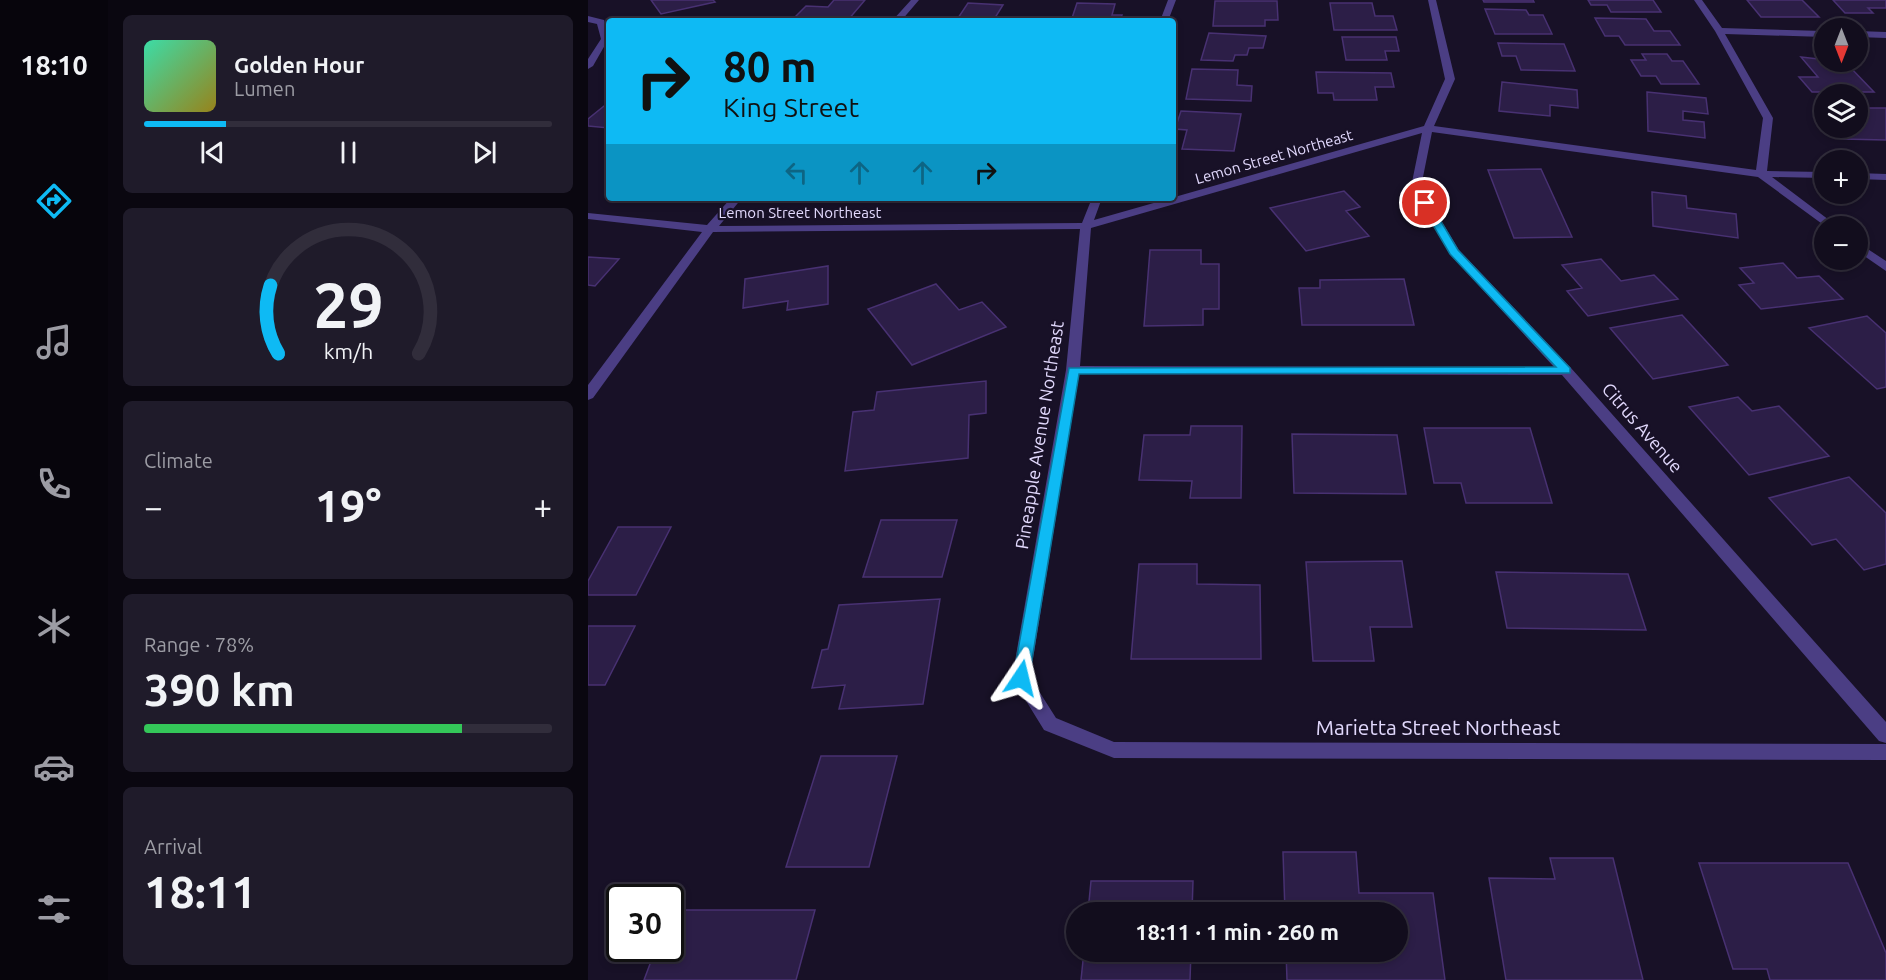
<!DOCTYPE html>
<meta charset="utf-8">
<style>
:root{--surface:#120d1d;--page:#1f1b2a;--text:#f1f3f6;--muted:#9c9ca4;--line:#312d3b;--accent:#0ebaf4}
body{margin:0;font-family:Ubuntu,sans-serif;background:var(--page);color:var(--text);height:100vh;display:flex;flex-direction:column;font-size:22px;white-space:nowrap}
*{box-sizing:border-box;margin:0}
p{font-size:20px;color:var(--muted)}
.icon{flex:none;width:33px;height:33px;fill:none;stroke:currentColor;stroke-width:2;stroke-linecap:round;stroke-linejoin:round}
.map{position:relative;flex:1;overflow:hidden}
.panel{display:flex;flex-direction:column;gap:15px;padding:15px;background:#0a0710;width:480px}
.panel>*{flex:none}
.guide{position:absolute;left:18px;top:18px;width:570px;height:183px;border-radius:6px;box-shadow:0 3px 9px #0003,0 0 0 2px var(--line);background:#0ebaf4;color:#111;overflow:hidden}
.needle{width:39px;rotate:180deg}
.controls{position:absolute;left:1226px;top:18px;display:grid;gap:12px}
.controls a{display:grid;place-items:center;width:54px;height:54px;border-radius:50%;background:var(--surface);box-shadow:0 3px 9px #0003,0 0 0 2px var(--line);font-size:30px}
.speed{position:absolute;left:18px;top:884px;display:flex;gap:12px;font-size:30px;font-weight:700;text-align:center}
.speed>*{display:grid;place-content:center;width:78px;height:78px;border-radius:50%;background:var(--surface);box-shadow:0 3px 9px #0003,0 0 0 2px var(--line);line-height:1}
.speed .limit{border:3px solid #111;border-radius:9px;background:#fff;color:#111}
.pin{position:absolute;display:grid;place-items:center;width:51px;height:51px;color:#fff;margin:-26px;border:3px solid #fff;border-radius:50%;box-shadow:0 2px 6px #0007}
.me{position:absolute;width:66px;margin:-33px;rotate:10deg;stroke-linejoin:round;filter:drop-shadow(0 0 4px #0008)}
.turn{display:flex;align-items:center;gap:21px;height:126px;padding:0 18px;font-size:27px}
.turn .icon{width:78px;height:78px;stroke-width:2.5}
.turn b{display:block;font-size:42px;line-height:51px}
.lanes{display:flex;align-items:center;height:57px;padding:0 18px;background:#0003;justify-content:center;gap:30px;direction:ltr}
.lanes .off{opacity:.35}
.big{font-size:45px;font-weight:700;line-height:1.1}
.panel .widget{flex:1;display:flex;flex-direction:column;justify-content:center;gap:9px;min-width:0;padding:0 21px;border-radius:9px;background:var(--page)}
.panel .dial{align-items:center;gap:0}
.dial svg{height:156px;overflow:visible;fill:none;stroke:var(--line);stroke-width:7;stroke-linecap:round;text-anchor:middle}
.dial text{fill:var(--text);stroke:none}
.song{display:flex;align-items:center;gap:18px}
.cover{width:72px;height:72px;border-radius:9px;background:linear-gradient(135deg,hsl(160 70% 55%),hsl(50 70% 35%))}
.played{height:6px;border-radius:3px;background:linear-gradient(90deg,var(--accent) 20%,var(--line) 20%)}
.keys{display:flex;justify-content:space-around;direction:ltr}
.heat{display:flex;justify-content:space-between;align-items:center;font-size:33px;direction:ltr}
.charge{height:9px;border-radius:4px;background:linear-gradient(90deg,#34c759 78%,var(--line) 0)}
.trip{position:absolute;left:478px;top:902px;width:342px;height:60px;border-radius:30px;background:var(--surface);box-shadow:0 3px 9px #0003,0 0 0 2px var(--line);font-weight:700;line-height:60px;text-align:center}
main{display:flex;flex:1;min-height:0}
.tabs{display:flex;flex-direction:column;width:108px;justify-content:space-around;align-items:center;background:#07050c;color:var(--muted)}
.tabs .icon{width:42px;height:42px}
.tabs .active{color:var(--accent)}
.tabs b{font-size:27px;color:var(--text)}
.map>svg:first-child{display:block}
.building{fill:#2c1e47;stroke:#483172;stroke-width:1.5}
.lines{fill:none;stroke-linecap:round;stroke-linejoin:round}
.minor{fill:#4b3e84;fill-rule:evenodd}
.route{fill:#0ebaf4;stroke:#09799f;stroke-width:1.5}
.labels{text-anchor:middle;stroke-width:4.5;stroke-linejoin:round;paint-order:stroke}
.far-street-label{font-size:15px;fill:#e2d9fd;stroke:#181127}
.street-label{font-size:18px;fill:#e2d9fd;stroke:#181127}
.near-street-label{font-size:21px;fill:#e2d9fd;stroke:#181127}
</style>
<main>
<nav class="tabs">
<b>18:10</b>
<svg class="icon active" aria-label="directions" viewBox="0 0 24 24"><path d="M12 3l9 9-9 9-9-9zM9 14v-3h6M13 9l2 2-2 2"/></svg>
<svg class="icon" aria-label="music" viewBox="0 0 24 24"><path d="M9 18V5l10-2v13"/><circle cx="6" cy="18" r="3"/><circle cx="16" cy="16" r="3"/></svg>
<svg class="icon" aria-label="phone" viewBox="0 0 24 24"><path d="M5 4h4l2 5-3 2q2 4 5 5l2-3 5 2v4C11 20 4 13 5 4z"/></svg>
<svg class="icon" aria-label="climate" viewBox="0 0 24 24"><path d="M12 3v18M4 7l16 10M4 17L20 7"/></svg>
<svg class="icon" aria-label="car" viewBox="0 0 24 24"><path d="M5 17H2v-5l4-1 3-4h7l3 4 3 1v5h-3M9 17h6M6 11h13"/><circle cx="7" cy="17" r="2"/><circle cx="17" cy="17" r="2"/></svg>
<svg class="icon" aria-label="filters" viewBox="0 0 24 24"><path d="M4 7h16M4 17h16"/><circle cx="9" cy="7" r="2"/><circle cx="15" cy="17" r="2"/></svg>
</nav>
<section class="panel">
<div class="widget">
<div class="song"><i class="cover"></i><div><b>Golden Hour</b><p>Lumen</p></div></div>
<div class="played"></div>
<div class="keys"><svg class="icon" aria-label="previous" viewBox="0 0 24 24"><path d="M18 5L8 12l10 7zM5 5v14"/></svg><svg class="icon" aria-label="pause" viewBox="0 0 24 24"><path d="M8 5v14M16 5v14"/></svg><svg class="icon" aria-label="next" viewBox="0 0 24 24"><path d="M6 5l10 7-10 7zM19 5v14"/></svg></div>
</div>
<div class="widget dial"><svg viewBox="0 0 100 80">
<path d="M14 69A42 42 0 1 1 86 69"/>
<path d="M14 69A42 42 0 0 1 10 34" stroke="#0ebaf4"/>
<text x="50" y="56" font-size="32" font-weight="700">29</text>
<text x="50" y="72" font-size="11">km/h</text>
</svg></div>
<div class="widget"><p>Climate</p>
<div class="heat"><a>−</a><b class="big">19°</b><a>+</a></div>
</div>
<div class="widget"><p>Range · 78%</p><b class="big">390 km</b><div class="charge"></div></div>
<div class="widget"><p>Arrival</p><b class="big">18:11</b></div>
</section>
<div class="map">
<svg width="1298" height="980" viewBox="0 0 1298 980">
<rect width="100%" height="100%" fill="#181127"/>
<path class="building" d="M63,0h62l2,2 -54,12z
M246,0h31l-17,20 -54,-2 12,-12 22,1z
M895,0h50l1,2h-50z
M1000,0h65l8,12h-50l-4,-7h-16z
M1159,0h55l17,17h-58z
M1245,0h53v8h-18l5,5h-28z
M627,1h62l1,19h-13v6h-52z
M380,3l35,2 -10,16h-37z
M489,3l38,1 -3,11h10l-2,6h-49z
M742,3h42l3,13h18l4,14h-63z
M897,9l41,1 3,5h14l9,19h-57z
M126,17l-2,4h-43l1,-2z
M1007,18l51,1 8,12h16l10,14h-55l-6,-9h-14z
M621,33l57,3 -3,12h-14l-2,7h-12l-2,6 -32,-1z
M754,37h54l3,14h-14l2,9h-41z
M910,43l66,1 11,27 -54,-1 -5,-14h-14z
M1054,54h25l5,7h11l16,23h-38l-5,-8h-15l-10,-16h15z
M1213,57l44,5 29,30h-62l-13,-15h19z
M604,69l46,1 -1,15 15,1 -1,15 -65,-2z
M728,72l75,1 3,14h-19l2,13h-43l-1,-7h-15z
M914,82l75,8 1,18 -28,-3v11l-51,-5z
M1059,92l59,6 2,16 -25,-3v9l21,2 1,16 -57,-7z
M21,102v26l-21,-2v-7z
M1269,108h29v32l-44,-1 -9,-11h24z
M593,111l60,3 -7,37 -52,-2 5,-19 -12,-1z
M953,169l31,68 -58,1 -26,-68z
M756,191l16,16 -14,4 23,25 -63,15 -36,-43z
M1064,192l34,4 1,12 49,6 2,24 -85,-12z
M212,198h59l-2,3z
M562,250h51v14h18v45h-16v16l-59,1z
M0,257l31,2 -24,27 -7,-1z
M1013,259l20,22 33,-6 24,24 -90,17 -21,-25 15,-3 -20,-23z
M1195,263l14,15 22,-2 24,23 -82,10 -22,-24 15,-2 -14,-15z
M240,266v38l-41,6 1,-9 -45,7 2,-29z
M816,279l10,46h-112l-3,-37h21v-8z
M348,284l23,26 23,-8 24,25 -94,38 -44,-56z
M1094,315l46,50 -75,14 -43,-51z
M1279,316l19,17v54l-9,2 -68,-61z
M398,381v32l-17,2 -1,43 -123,13 8,-59 21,-2 3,-18z
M1150,397l14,14 27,-5 50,50 -80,19 -60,-68z
M603,426h51l-1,72h-51l2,-17 -53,-1 5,-45h46z
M836,428h106l22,75h-86l-5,-20h-27z
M704,434l105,1 9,59 -112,-1z
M1261,477l37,36v51l-22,6 -28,-31 -24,6 -43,-47z
M293,520h76l-15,57h-79z
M30,527h53l-35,68h-48v-14z
M814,561l10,66h-42l4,34h-61l-7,-99z
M551,564h58v20l63,1 1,74h-130z
M908,572l132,2 18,56 -139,-2z
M352,599l-17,105 -84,5 6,-24 -33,3 10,-38 6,-1 11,-44z
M0,626h47l-30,59h-17z
M233,756h76l-28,111h-83z
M695,852h73l3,41h74l12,87h-158l-1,-29h112v-39h-113z
M962,858h63l30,122h-137l-17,-102 66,1z
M1111,863h149l38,90v27h-116l-3,-11h-34z
M503,881h102l-1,31h-104z
M83,910h144l-19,70h-152l12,-32h14z
M496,951h107l-1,29h-109z"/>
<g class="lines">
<path class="minor" d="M323,0h8l-18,21h-9z
M580,0h8l-8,21h-8z
M840,0h8l19,79 -21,47 322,44 7,-52 -48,-87 -21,-31h8l20,28 102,3v6l-99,-3 48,84 -6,53 57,1v6l-52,-1 65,49h-12l-67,-49 -326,-45 -11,55 38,63 112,118 315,354v21l-7,-2 -317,-366 -483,-1 -49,303 26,41 58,24 772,2v16l-772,-2 -70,-28 -32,-52 54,-308 14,-141 -367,3 -120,166 -5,2v-15l114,-153 -114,-13v-6l119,12 24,-27h11l-23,28 363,-3 10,-25h10l-8,22 330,-94 21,-47zM834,133l-11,54 39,67 104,113 -474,-1 11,-138z
M0,16l16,4 5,18 -16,28 -5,3v-10l13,-20 -4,-15 -9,-2z
M1269,31l29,1v6l-29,-1z
M1269,173l29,1v6l-29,-1z
M1269,242l29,19v10l-29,-20z"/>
</g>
<path class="route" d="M837,200l5,3 28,47 112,118v5l-491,1 -50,304 -2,5h-12l-2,-5 56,-310 487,-1 -106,-113 -30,-51z"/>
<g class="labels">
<g class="far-street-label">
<text transform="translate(686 157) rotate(-16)" y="5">Lemon Street Northeast</text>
<text x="212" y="218">Lemon Street Northeast</text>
</g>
<g class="street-label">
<text transform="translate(1054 428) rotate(49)" y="6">Citrus Avenue</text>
<text transform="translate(452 435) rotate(-81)" y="6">Pineapple Avenue Northeast</text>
</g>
<g class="near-street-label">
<text x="850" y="735">Marietta Street Northeast</text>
</g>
</g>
</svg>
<div class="controls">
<a><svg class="needle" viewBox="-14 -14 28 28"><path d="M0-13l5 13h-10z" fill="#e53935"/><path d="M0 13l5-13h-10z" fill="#9c9ca4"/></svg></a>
<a><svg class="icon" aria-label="layers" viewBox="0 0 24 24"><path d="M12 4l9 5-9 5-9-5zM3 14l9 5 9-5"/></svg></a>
<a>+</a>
<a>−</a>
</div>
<div class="speed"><div class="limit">30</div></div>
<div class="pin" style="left:837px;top:203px;background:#d93025"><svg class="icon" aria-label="arrive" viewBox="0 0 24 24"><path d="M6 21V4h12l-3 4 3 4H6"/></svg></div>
<svg class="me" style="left:433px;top:678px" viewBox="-20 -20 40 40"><path d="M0-17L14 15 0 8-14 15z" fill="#0ebaf4" stroke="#fff" stroke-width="4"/></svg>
<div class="trip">18:11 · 1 min · 260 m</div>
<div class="guide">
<div class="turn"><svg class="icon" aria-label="right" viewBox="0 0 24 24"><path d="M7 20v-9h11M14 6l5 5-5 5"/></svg><div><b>80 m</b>King Street</div></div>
<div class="lanes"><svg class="icon off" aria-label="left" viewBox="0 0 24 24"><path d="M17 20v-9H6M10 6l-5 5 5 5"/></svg><svg class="icon off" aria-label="ahead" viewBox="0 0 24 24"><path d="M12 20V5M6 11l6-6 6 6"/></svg><svg class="icon off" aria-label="ahead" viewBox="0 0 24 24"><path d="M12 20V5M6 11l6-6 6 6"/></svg><svg class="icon" aria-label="right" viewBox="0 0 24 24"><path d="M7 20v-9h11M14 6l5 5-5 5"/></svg></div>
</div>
</div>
</main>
